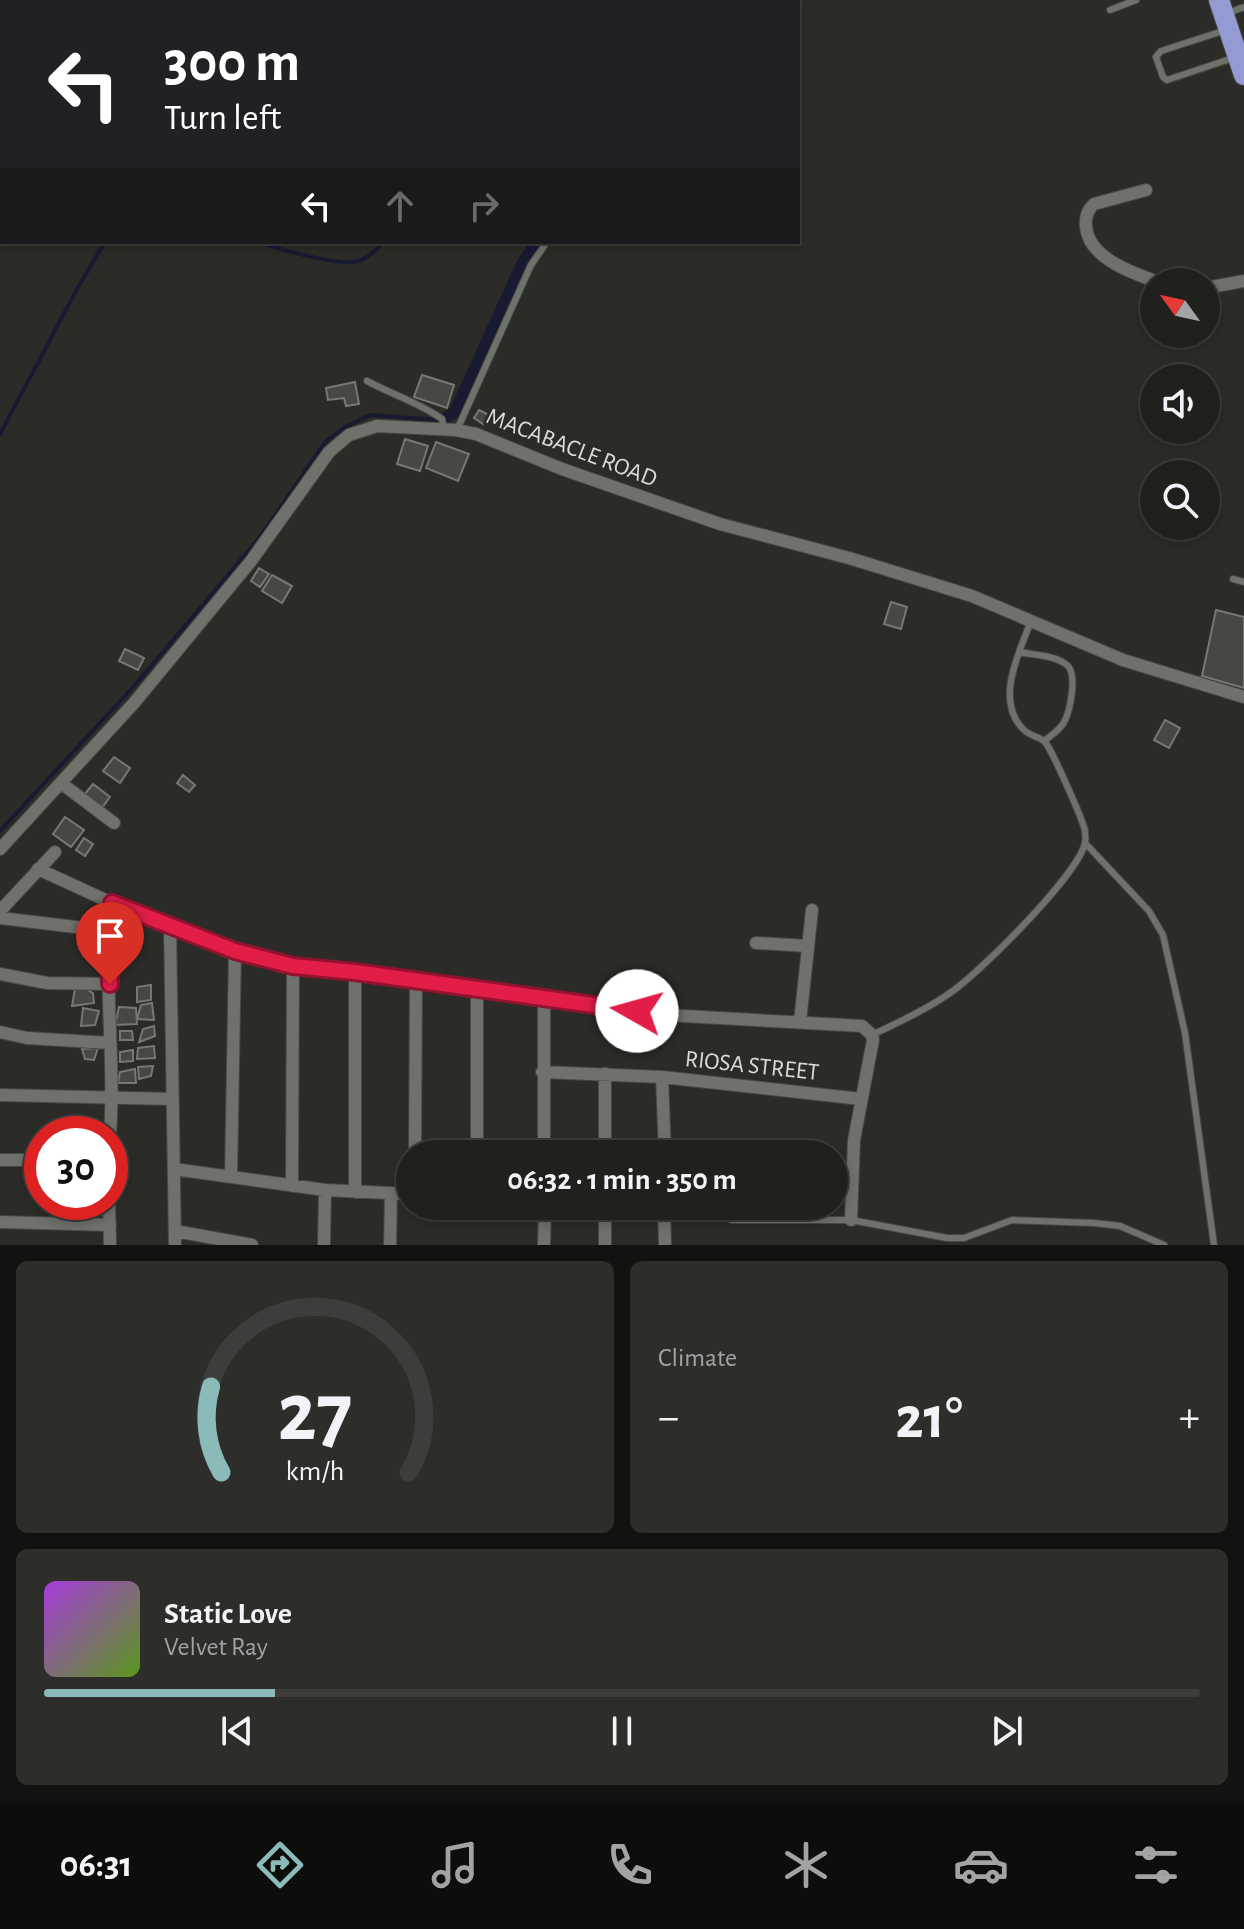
<!DOCTYPE html>
<meta charset="utf-8">
<style>
:root{--surface:#20211d;--page:#2d2e2a;--text:#f1f3f6;--muted:#a2a3a4;--line:#3d3e3b;--accent:#8bbbb9}
body{margin:0;font-family:"Alegreya Sans",sans-serif;background:var(--page);color:var(--text);height:100vh;display:flex;flex-direction:column;font-size:30px;white-space:nowrap}
*{box-sizing:border-box;margin:0}
p{font-size:26px;color:var(--muted)}
.icon{flex:none;width:44px;height:44px;fill:none;stroke:currentColor;stroke-width:2;stroke-linecap:round;stroke-linejoin:round}
.map{position:relative;height:1245px;overflow:hidden}
.sheet{display:flex;flex-direction:column;gap:16px;padding:16px;background:#121210;flex:1}
.sheet>*{flex:none}
.hud{position:absolute;left:0px;top:0px;width:800px;height:244px;box-shadow:0 4px 12px #0003,0 0 0 2px var(--line);background:#202124;color:#fff;overflow:hidden}
.needle{width:52px;rotate:303deg}
.controls{position:absolute;left:1140px;top:268px;display:grid;gap:16px}
.controls a{display:grid;place-items:center;width:80px;height:80px;border-radius:50%;background:var(--surface);box-shadow:0 4px 12px #0003,0 0 0 2px var(--line);font-size:40px}
.speed{position:absolute;left:24px;top:1116px;display:flex;gap:16px;font-size:40px;font-weight:700;text-align:center}
.speed>*{display:grid;place-content:center;width:104px;height:104px;border-radius:50%;background:var(--surface);box-shadow:0 4px 12px #0003,0 0 0 2px var(--line);line-height:1}
.speed .limit{border:12px solid #d22;background:#fff;color:#111}
.pin{position:absolute;display:grid;place-items:center;width:68px;height:68px;color:#fff;margin:-82px -34px;border-radius:50% 50% 50% 0;rotate:-45deg;box-shadow:0 0 8px #0007}
.pin .icon{rotate:45deg}
.me{position:absolute;width:88px;margin:-44px;rotate:277deg;stroke-linejoin:round;filter:drop-shadow(0 0 6px #0008)}
.turn{display:flex;align-items:center;gap:28px;height:168px;padding:0 32px;font-size:36px}
.turn .icon{width:104px;height:104px;stroke-width:2.5}
.turn b{display:block;font-size:56px;line-height:68px}
.lanes{display:flex;align-items:center;height:76px;padding:0 32px;background:#0003;justify-content:center;gap:40px;direction:ltr}
.lanes .off{opacity:.35}
.big{font-size:60px;font-weight:600;line-height:1.1}
.sheet .card{flex:1;display:flex;flex-direction:column;justify-content:center;gap:12px;min-width:0;padding:0 28px;border-radius:12px;background:var(--page)}
.sheet .dial{align-items:center;gap:0}
.dial svg{height:208px;overflow:visible;fill:none;stroke:var(--line);stroke-width:7;stroke-linecap:round;text-anchor:middle}
.dial text{fill:var(--text);stroke:none}
.song{display:flex;align-items:center;gap:24px}
.cover{width:96px;height:96px;border-radius:12px;background:linear-gradient(135deg,hsl(280 70% 55%),hsl(90 70% 35%))}
.played{height:8px;border-radius:4px;background:linear-gradient(90deg,var(--accent) 20%,var(--line) 20%)}
.keys{display:flex;justify-content:space-around;direction:ltr}
.heat{display:flex;justify-content:space-between;align-items:center;font-size:44px;direction:ltr}
.sheet .tiles{flex:1;display:grid;gap:16px;grid-template-columns:1fr 1fr}
.card:last-child{grid-column:span 2}
.trip{position:absolute;left:396px;top:1140px;width:452px;height:80px;border-radius:40px;background:var(--surface);box-shadow:0 4px 12px #0003,0 0 0 2px var(--line);font-weight:600;line-height:80px;text-align:center}
.tab-bar{display:flex;height:128px;justify-content:space-around;align-items:center;background:#0d0d0c;color:var(--muted)}
.tab-bar .icon{width:56px;height:56px}
.tab-bar .on{color:var(--accent)}
.tab-bar b{font-size:36px;color:var(--text)}
.map>svg:first-child{display:block}
.lines{fill:none;stroke-linecap:round;stroke-linejoin:round}
.stream{stroke:#181a31;stroke-width:4}
.canal{stroke:#181a31;stroke-width:12}
.building{fill:#464842;stroke:#767871;stroke-width:2}
.service-casing{stroke:#474944;stroke-width:8}
.minor-casing{stroke:#474944;stroke-width:14}
.trunk-casing{stroke:#474944;stroke-width:22}
.path{stroke:#6a6b67;stroke-width:2;stroke-dasharray:4 6;stroke-linecap:butt}
.service{stroke:#6f716b;stroke-width:6}
.minor{stroke:#6f716b;stroke-width:12}
.trunk{stroke:#949ad2;stroke-width:20}
.route-casing{stroke:#92132f;stroke-width:20}
.route{stroke:#e11d48;stroke-width:14}
.labels{text-anchor:middle;stroke-width:6;stroke-linejoin:round;paint-order:stroke}
.street-label{font-size:24px;fill:#dbdcd9;stroke:#2b2c27}
</style>
<div class="map">
<svg width="1244" height="1245" viewBox="0 0 1244 1245">
<rect width="100%" height="100%" fill="#2b2c27"/>
<g class="lines">
<path class="stream" d="M763,2l1,-2
M258,242c20,7 83,25 101,19 10,-3 18,-13 26,-19
M522,264l15,-22
M0,434l77,-145 28,-47
M0,831l135,-146 125,-148 66,-96 19,-14 25,-12 67,5 10,-3"/>
<path class="canal" d="M447,417l8,-5 67,-148 15,-22"/>
</g>
<path class="building" d="M422,375l32,10 -7,23 -33,-11z
M355,382l4,22 -13,2 -2,-8 -16,2 -2,-12z
M479,410l10,5 -6,9 -9,-6z
M405,439l23,7 -8,25 -23,-7z
M436,442l33,12 -11,27 -32,-13z
M259,568l10,6 -9,13 -9,-6z
M272,575l20,11 -10,17 -20,-12z
M891,602l16,5 -6,22 -17,-5z
M1216,610l28,7v71l-42,-12z
M125,649l19,9 -6,12 -19,-9z
M1165,720l15,8 -11,20 -15,-8z
M114,757l16,11 -10,15 -17,-12z
M183,775l12,10 -6,7 -12,-9z
M93,784l17,13 -9,12 -17,-14z
M65,817l19,13 -13,17 -18,-13z
M84,838l9,6 -8,12 -9,-6z
M76,983l17,10 1,10 -22,3z
M151,985v15l-14,2v-15z
M152,1003l2,17 -17,-1 4,-14z
M119,1007l17,1 1,16 -22,1z
M83,1008l16,3 -4,14 -14,1z
M154,1026l1,10 -16,6 4,-13z
M120,1031h12l1,9h-13z
M154,1046l1,12 -18,1 1,-11z
M98,1048l-4,12 -9,-1 -3,-10z
M133,1050v11l-13,1v-10z
M153,1066l-2,10 -12,3 -1,-12z
M135,1069l1,14h-18l2,-11z"/>
<g class="lines">
<g class="service-casing">
<path id="service" d="M1110,10l26,-10
M1228,13l16,-6
M1226,30l-65,21 -5,6 7,20 4,3 66,-22
M367,381c24,13 53,22 75,38l2,10
M457,430l74,-165 16,-23
M1233,579l11,3
M1019,652c15,3 36,3 48,13 11,9 3,48 -4,59 -5,7 -12,12 -19,17
M1085,843l64,68 14,24 22,98 29,212
M872,1035c25,-12 52,-24 75,-40 30,-19 131,-120 138,-152 1,-4 0,-8 0,-12 -2,-11 -33,-81 -40,-89 -5,-5 -15,-6 -21,-12 -30,-29 -5,-77 7,-109
M732,1220h119l96,18h17l48,-18 82,3 26,3 44,19"/>
</g>
<g class="minor-casing">
<path id="minor" d="M1146,190l-52,14c-7,6 -9,14 -8,23 3,31 46,46 72,55
M1206,288l38,-7
M61,783l53,40
M0,849l134,-146 117,-142 78,-109 20,-17 28,-9 79,4 20,4 86,35 158,55 129,34 123,38 151,64 121,37
M38,869l74,34 123,48 58,15 62,6 189,28 122,15 196,11 10,9 1,5 -19,100 -3,80
M0,911l55,-59
M0,918l109,13
M170,926l5,319
M756,943l52,3
M355,972v220
M0,974l47,9 63,1
M477,990v164
M544,1000v154
M800,1022l12,-112
M0,1032l27,6 83,5
M542,1072l120,5 199,22
M662,1077l3,77
M0,1095l172,4
M110,1134c6,-77 -8,-155 2,-231
M415,1154l1,-173
M605,1154v-80
M0,1160h42
M174,1169l151,21 85,4
M231,1177l4,-226
M292,1186l1,-220
M109,1202l1,43
M664,1206l1,39
M0,1222l110,3
M175,1231l77,14
M324,1245l1,-55
M390,1245l1,-51
M544,1245l1,-39
M605,1245v-39"/>
</g>
<g class="trunk-casing">
<path id="trunk" d="M1219,0l25,75"/>
</g>
<path class="path" d="M0,124h2"/>
<use href="#service" class="service"/>
<use href="#minor" class="minor"/>
<use href="#trunk" class="trunk"/>
</g>
<g class="lines">
<g class="route-casing">
<path id="route" d="M110,984l-1,-53 3,-28 123,48 58,15 62,6 282,39"/>
</g>
<use href="#route" class="route"/>
</g>
<g class="labels">
<g class="street-label">
<text transform="translate(572 447) rotate(21)" y="8">MACABACLE ROAD</text>
<text transform="translate(752 1065) rotate(6)" y="8">RIOSA STREET</text>
</g>
</g>
</svg>
<div class="controls">
<a><svg class="needle" viewBox="-14 -14 28 28"><path d="M0-13l5 13h-10z" fill="#e53935"/><path d="M0 13l5-13h-10z" fill="#a2a3a4"/></svg></a>
<a><svg class="icon" aria-label="sound" viewBox="0 0 24 24"><path d="M4 9h4l5-4v14l-5-4H4zM17 9q2 3 0 6"/></svg></a>
<a><svg class="icon" aria-label="search" viewBox="0 0 24 24"><circle cx="10" cy="10" r="6"/><path d="M15 15l6 6"/></svg></a>
</div>
<div class="speed"><div class="limit">30</div></div>
<div class="pin" style="left:110px;top:984px;background:#d93025"><svg class="icon" aria-label="arrive" viewBox="0 0 24 24"><path d="M6 21V4h12l-3 4 3 4H6"/></svg></div>
<svg class="me" style="left:637px;top:1011px" viewBox="-20 -20 40 40"><circle r="19" fill="#fff"/><path d="M0-13L10 11 0 6-10 11z" fill="#e11d48"/></svg>
<div class="trip">06:32 · 1 min · 350 m</div>
<div class="hud">
<div class="turn"><svg class="icon" aria-label="left" viewBox="0 0 24 24"><path d="M17 20v-9H6M10 6l-5 5 5 5"/></svg><div><b>300 m</b>Turn left</div></div>
<div class="lanes"><svg class="icon" aria-label="left" viewBox="0 0 24 24"><path d="M17 20v-9H6M10 6l-5 5 5 5"/></svg><svg class="icon off" aria-label="ahead" viewBox="0 0 24 24"><path d="M12 20V5M6 11l6-6 6 6"/></svg><svg class="icon off" aria-label="right" viewBox="0 0 24 24"><path d="M7 20v-9h11M14 6l5 5-5 5"/></svg></div>
</div>
</div>
<section class="sheet">
<div class="tiles">
<div class="card dial"><svg viewBox="0 0 100 80">
<path d="M14 69A42 42 0 1 1 86 69"/>
<path d="M14 69A42 42 0 0 1 10 36" stroke="#8bbbb9"/>
<text x="50" y="56" font-size="32" font-weight="700">27</text>
<text x="50" y="72" font-size="11">km/h</text>
</svg></div>
<div class="card"><p>Climate</p>
<div class="heat"><a>−</a><b class="big">21°</b><a>+</a></div>
</div>
<div class="card">
<div class="song"><i class="cover"></i><div><b>Static Love</b><p>Velvet Ray</p></div></div>
<div class="played"></div>
<div class="keys"><svg class="icon" aria-label="previous" viewBox="0 0 24 24"><path d="M18 5L8 12l10 7zM5 5v14"/></svg><svg class="icon" aria-label="pause" viewBox="0 0 24 24"><path d="M8 5v14M16 5v14"/></svg><svg class="icon" aria-label="next" viewBox="0 0 24 24"><path d="M6 5l10 7-10 7zM19 5v14"/></svg></div>
</div>
</div>
</section>
<nav class="tab-bar">
<b>06:31</b>
<svg class="icon on" aria-label="directions" viewBox="0 0 24 24"><path d="M12 3l9 9-9 9-9-9zM9 14v-3h6M13 9l2 2-2 2"/></svg>
<svg class="icon" aria-label="music" viewBox="0 0 24 24"><path d="M9 18V5l10-2v13"/><circle cx="6" cy="18" r="3"/><circle cx="16" cy="16" r="3"/></svg>
<svg class="icon" aria-label="phone" viewBox="0 0 24 24"><path d="M5 4h4l2 5-3 2q2 4 5 5l2-3 5 2v4C11 20 4 13 5 4z"/></svg>
<svg class="icon" aria-label="climate" viewBox="0 0 24 24"><path d="M12 3v18M4 7l16 10M4 17L20 7"/></svg>
<svg class="icon" aria-label="car" viewBox="0 0 24 24"><path d="M5 17H2v-5l4-1 3-4h7l3 4 3 1v5h-3M9 17h6M6 11h13"/><circle cx="7" cy="17" r="2"/><circle cx="17" cy="17" r="2"/></svg>
<svg class="icon" aria-label="filters" viewBox="0 0 24 24"><path d="M4 7h16M4 17h16"/><circle cx="9" cy="7" r="2"/><circle cx="15" cy="17" r="2"/></svg>
</nav>
